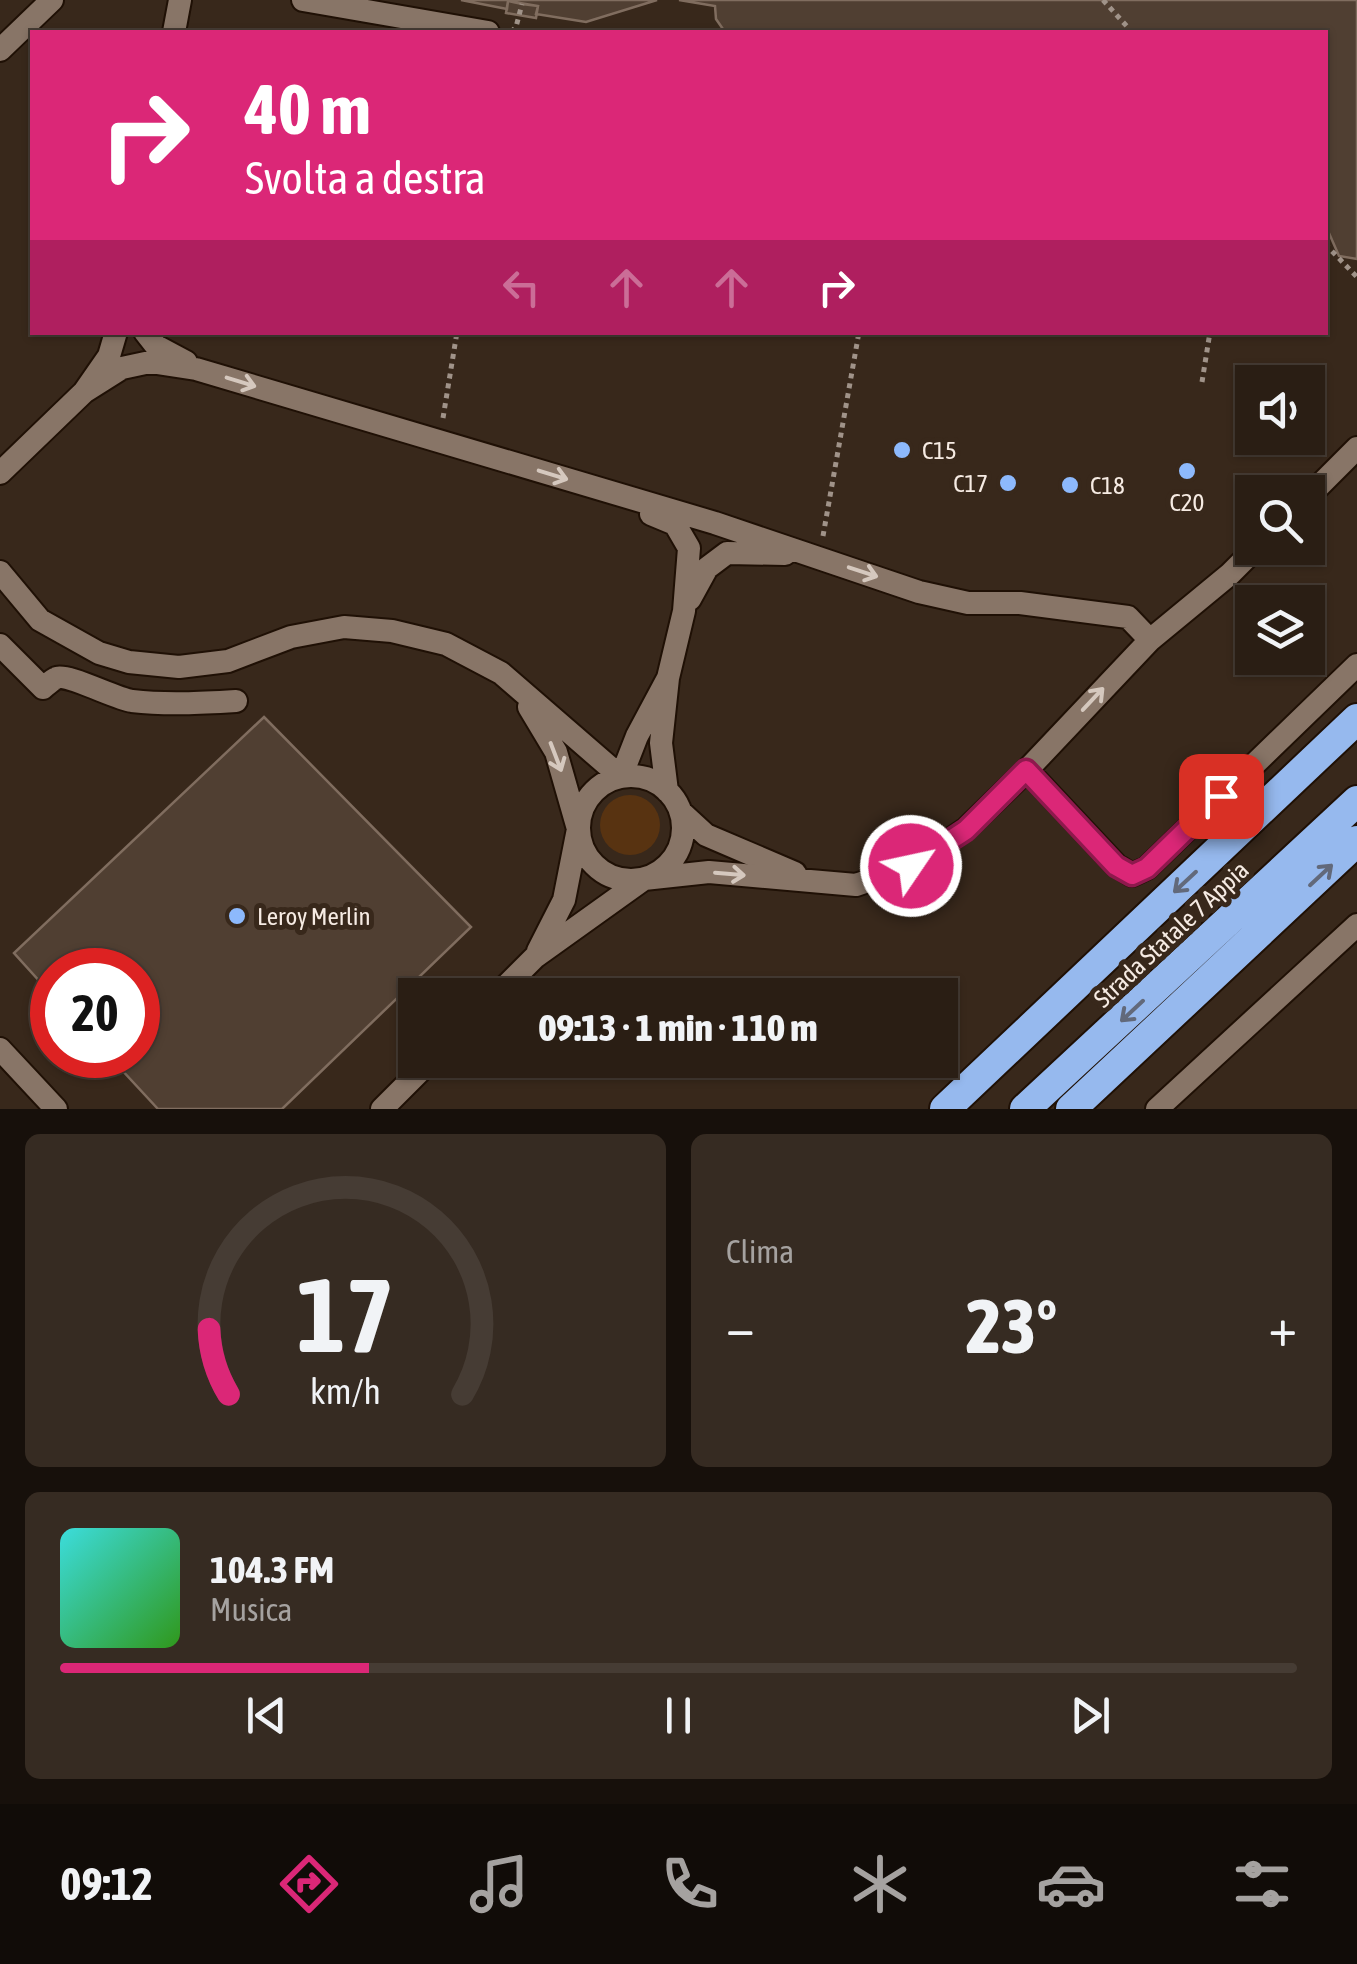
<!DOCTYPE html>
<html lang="it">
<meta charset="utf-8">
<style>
:root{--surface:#2a1e14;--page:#362b22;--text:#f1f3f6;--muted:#a5a2a0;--line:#463c34;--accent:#db2777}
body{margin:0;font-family:"Asap Condensed",sans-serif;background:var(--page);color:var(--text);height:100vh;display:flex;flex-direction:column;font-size:38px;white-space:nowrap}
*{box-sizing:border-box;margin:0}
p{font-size:32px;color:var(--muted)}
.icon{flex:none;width:55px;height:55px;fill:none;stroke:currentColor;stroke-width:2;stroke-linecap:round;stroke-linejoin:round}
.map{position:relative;height:1109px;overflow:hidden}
.panel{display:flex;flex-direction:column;gap:25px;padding:25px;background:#17100b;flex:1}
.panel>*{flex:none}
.banner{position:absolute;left:30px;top:30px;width:1298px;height:305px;border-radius:0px;box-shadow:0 2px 8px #0004,0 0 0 2px var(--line);background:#db2777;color:#fff;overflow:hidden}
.controls{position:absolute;left:1235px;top:365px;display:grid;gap:20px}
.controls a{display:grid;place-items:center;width:90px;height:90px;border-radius:0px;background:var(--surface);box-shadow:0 2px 8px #0004,0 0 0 2px var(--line);font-size:50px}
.speed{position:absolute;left:30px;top:948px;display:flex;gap:20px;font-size:50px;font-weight:700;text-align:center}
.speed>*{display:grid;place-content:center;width:130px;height:130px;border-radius:50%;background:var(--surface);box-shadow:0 2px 8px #0004,0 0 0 2px var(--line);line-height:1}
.speed .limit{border:15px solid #d22;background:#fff;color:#111}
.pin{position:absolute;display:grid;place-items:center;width:85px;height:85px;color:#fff;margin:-42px;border-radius:20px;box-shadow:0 5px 15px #0006}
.me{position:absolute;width:110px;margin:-55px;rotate:56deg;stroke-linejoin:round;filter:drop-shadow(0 0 8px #0008)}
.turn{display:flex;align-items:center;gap:35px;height:210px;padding:0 50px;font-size:45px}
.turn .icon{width:130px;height:130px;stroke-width:2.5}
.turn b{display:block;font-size:70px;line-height:85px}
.lanes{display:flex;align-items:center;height:95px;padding:0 50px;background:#0003;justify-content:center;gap:50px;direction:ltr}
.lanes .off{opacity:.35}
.big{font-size:75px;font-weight:800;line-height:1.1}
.panel .widget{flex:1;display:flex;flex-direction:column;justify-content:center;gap:15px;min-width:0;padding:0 35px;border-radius:15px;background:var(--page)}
.panel .dial{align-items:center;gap:0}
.dial svg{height:260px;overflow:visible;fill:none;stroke:var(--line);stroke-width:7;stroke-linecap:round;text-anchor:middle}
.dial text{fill:var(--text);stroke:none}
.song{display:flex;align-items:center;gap:30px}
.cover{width:120px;height:120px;border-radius:15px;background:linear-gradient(135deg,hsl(180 70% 55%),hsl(110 70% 35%))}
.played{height:10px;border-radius:5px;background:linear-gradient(90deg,var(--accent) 25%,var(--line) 25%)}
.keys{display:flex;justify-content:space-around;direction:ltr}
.heat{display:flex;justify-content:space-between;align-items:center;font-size:55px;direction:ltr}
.panel .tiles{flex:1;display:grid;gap:25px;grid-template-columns:1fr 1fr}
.widget:last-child{grid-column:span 2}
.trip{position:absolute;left:398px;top:978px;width:560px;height:100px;border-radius:0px;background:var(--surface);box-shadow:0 2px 8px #0004,0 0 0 2px var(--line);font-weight:800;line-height:100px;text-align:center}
.tab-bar{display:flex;height:160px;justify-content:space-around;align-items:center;background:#110c08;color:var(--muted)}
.tab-bar .icon{width:70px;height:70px}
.tab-bar .current{color:var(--accent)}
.tab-bar b{font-size:45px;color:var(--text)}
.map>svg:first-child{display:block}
.green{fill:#583311}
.building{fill:#503f32;stroke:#806d5f;stroke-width:2.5}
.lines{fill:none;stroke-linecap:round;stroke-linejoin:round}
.minor-casing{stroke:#1f1005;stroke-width:26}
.highway-casing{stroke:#1f1005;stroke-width:34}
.path{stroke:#a09389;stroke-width:5;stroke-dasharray:5 5;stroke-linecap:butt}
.minor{stroke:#887567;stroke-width:22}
.highway{stroke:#96b9ee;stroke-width:30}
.oneway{stroke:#d5c8be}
.oneway2{stroke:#62697a}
.route-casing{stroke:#8e194d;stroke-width:25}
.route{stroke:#db2777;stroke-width:18}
.poi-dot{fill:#8db9fc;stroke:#38281b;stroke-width:4}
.labels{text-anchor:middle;stroke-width:10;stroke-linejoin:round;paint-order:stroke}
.poi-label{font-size:25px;fill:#f6ebe3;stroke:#38281b;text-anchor:start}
.street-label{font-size:25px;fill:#f6ebe3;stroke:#38281b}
</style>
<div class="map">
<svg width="1357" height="1109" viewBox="0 0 1357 1109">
<rect width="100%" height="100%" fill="#38281b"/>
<path class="green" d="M600 825a30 30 0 1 1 60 0a30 30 0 1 1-60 0Z"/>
<path class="building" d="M461,0h196l-71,22 -50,-8 2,-8 -16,-2 -14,-3 -1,8z
M679,0h678v259l-18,-3 -14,-32v-192h-600l-9,-13 -1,-13z
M508,1l30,5 -2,12 -30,-5z
M264,717l207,210 -189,182h-124l-50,-54h30v-85h-86v25l-38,-42z"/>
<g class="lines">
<g class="minor-casing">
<path id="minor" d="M303,0l185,32
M174,32l6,-32
M0,50l52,-50
M145,332l11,14 30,16
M84,392l38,-24 28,-6 46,7 519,154 204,69 49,11h52l108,14 22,23
M0,473l84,-81 25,-36 7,-24
M1308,497l49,-49
M651,514l24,10 14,24 -5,63 -16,67 -7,65 6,48
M0,572l40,48 59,33 30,9 50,5 49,-6 63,-24 53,-10 48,4 54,13 55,29 120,104 16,-41 31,-58
M690,599l17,-31 20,-15 58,1
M0,645l43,43c1,-1 12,-10 13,-10 11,-5 58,20 76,23 34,4 70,2 104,0
M529,707l27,45 22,77 -14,71 -26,51
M1027,770l89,95 16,10 15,-7 210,-203
M579 828a52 52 0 1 1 104 0a52 52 0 1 1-104 0Z
M681,812l25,23 89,38
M497,995l38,-38 109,-78 65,-7 147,13 55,-19 55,-37 61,-59 123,-130 80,-66 26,-26
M0,1049l56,60
M382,1109l49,-49
M1157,1109l200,-184"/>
</g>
<g class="highway-casing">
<path id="highway" d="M945,1109l412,-390
M1025,1109l332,-308
M1071,1109l286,-268"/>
</g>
<path class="path" d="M1103,0l29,32
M511,32l5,-5 6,-23
M1325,244l32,33
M1202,382l8,-50
M443,418l14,-86
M823,536l36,-204"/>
<use href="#minor" class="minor"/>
<use href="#highway" class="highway"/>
</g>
<defs><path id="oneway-shaft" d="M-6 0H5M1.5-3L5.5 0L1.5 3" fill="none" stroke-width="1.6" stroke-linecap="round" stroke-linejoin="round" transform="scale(2.5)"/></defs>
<g class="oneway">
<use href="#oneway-shaft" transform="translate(241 382) rotate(17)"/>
<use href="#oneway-shaft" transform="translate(553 475) rotate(17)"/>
<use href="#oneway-shaft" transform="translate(863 572) rotate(18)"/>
<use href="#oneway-shaft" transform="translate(1093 699) rotate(-47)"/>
<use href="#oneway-shaft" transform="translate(556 757) rotate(69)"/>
<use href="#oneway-shaft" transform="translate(730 874) rotate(5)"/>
</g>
<g class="oneway2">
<use href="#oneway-shaft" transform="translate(1321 875) rotate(-43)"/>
<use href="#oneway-shaft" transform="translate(1185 882) rotate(137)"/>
<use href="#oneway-shaft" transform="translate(1132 1011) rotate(137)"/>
</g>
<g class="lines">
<g class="route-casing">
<path id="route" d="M911,866l55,-36 60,-60 90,96 16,9 15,-7 74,-72"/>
</g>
<use href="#route" class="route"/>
</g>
<g class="poi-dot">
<circle cx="902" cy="450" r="10"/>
<circle cx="1187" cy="471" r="10"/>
<circle cx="1008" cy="483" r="10"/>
<circle cx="1070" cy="485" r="10"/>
<circle cx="237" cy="916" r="10"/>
</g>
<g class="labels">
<g class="poi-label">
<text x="922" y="459">C15</text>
<text x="988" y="492" text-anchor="end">C17</text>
<text x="1090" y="494">C18</text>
<text x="1187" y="511" text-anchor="middle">C20</text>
<text x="257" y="925">Leroy Merlin</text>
</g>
<g class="street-label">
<text transform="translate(1171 934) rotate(-43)" y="9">Strada Statale 7 Appia</text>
</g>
</g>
</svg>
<div class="controls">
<a><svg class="icon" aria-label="sound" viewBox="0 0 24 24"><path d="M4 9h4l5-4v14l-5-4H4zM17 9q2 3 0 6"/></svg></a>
<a><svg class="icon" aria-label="search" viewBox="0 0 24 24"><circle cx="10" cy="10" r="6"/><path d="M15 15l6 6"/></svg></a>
<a><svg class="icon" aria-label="layers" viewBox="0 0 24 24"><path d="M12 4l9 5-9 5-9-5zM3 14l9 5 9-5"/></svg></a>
</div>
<div class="speed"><div class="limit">20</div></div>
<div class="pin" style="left:1221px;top:796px;background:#d93025"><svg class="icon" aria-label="arrive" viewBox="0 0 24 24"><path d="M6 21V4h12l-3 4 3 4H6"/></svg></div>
<svg class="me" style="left:911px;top:866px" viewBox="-20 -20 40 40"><circle r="17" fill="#db2777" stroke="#fff" stroke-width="3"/><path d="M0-11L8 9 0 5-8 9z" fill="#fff"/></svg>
<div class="trip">09:13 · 1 min · 110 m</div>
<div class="banner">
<div class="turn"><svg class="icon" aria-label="right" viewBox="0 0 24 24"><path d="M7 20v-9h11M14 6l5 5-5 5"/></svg><div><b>40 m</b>Svolta a destra</div></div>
<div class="lanes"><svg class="icon off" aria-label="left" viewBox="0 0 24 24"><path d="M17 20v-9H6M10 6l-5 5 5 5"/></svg><svg class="icon off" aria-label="ahead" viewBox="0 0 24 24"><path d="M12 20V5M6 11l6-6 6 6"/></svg><svg class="icon off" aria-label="ahead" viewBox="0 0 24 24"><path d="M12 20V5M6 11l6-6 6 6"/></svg><svg class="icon" aria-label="right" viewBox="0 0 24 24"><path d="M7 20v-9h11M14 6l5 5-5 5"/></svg></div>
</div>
</div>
<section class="panel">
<div class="tiles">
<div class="widget dial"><svg viewBox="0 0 100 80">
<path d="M14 69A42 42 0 1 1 86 69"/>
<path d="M14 69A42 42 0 0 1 8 49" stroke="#db2777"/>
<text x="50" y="56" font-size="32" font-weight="700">17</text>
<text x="50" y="72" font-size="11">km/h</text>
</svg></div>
<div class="widget"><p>Clima</p>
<div class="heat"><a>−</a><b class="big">23°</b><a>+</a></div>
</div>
<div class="widget">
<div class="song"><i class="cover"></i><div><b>104.3 FM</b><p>Musica</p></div></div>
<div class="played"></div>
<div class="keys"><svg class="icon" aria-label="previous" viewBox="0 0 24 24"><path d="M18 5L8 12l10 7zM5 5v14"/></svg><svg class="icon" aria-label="pause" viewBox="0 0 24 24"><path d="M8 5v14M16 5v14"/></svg><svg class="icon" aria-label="next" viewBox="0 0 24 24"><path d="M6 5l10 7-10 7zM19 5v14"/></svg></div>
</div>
</div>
</section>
<nav class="tab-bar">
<b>09:12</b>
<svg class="icon current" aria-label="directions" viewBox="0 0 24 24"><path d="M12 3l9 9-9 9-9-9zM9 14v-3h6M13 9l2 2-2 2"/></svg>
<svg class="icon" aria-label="music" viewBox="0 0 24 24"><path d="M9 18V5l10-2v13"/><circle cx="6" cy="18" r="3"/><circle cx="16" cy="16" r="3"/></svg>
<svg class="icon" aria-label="phone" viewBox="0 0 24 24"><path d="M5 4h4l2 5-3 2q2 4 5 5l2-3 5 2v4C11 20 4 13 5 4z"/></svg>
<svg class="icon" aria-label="climate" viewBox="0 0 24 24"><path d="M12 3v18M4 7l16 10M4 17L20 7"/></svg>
<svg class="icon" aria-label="car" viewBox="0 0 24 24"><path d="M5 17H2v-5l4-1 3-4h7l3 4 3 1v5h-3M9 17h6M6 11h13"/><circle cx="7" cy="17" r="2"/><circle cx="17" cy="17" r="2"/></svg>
<svg class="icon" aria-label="filters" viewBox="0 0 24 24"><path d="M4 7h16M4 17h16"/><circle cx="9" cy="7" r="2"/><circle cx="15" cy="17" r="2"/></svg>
</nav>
